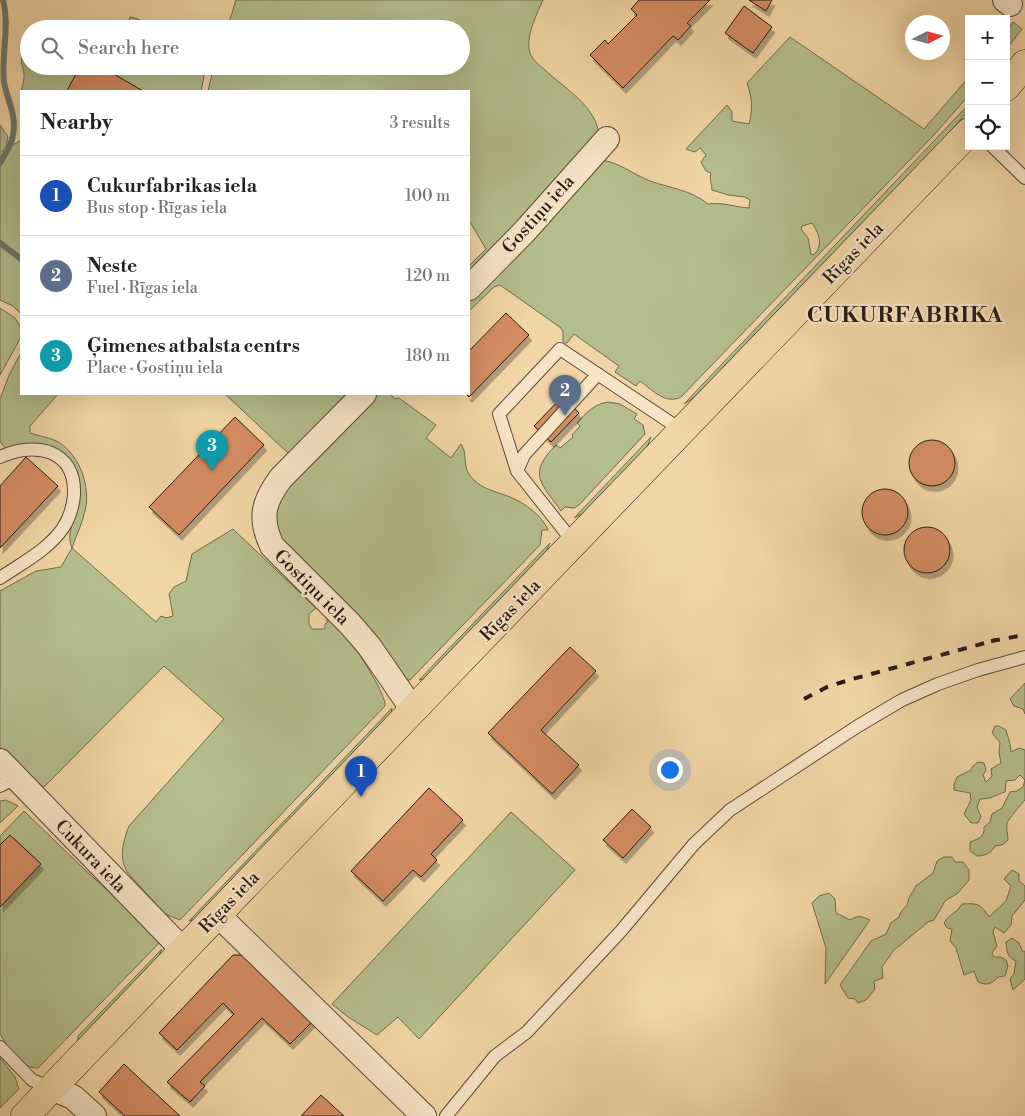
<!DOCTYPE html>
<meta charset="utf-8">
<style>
body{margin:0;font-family:"Libre Bodoni",serif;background:#f6f6f6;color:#222}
.controls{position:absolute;right:15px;top:15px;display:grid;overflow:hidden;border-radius:0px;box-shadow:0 5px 20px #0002}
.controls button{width:45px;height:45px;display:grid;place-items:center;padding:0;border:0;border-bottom:1px solid #e0e0e0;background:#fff;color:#222;font:25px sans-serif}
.compass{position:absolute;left:905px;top:15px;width:45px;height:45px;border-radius:50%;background:#fff;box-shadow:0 5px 20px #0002;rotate:84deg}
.you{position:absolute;left:669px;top:769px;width:18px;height:18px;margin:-12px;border:4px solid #fff;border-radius:50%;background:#1a73e8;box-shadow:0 0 0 8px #1a73e833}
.badge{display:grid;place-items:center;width:32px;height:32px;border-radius:50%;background:#8f2418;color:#fff;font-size:16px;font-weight:700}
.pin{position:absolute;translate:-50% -41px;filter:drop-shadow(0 1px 2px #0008)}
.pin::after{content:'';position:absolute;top:26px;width:18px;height:15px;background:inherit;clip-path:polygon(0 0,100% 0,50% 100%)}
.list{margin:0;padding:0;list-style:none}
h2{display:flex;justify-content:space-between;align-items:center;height:65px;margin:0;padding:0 20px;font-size:21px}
h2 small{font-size:16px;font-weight:400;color:#767676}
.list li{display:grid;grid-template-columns:32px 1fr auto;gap:15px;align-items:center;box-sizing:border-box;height:80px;padding:0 20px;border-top:1px solid #e0e0e0}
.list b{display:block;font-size:19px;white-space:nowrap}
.list p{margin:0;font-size:16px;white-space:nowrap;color:#767676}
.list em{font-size:16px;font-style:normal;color:#767676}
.icon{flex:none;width:28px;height:28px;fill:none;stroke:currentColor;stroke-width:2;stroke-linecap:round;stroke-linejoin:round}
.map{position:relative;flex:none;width:1025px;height:1116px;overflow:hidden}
.search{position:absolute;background:#fff;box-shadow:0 5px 20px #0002;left:20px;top:20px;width:450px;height:55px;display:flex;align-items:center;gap:12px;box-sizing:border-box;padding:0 18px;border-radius:28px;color:#767676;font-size:19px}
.panel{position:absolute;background:#fff;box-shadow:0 5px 20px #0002;left:20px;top:90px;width:450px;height:305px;border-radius:0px}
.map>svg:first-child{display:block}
.green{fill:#b4be8b;stroke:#6e6c4f;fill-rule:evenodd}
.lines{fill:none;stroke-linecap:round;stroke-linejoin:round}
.stream{stroke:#6f7872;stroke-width:6}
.building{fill:#d58c64;stroke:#271a13;filter:url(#shadow)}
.lane-casing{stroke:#5a4938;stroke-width:14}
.street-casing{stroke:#5a4938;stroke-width:26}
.highway-casing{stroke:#271a13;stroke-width:29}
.lane{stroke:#f7e4c5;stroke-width:12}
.street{stroke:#f7e4c5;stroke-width:24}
.highway{stroke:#f2d5a6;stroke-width:28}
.rail{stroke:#271a13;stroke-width:4;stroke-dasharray:9 9;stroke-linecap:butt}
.labels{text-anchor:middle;stroke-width:4.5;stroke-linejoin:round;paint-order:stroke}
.street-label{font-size:18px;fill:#271a13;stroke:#f7e4c5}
.district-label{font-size:22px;font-weight:bold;letter-spacing:1px;fill:#271a13;stroke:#f7e4c5}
</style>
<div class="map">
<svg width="1025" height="1116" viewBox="0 0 1025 1116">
<defs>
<filter id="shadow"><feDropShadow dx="3" dy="5.5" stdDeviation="0" flood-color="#0004"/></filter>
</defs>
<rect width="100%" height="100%" fill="#f2d5a6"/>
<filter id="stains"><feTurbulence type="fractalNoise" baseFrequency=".004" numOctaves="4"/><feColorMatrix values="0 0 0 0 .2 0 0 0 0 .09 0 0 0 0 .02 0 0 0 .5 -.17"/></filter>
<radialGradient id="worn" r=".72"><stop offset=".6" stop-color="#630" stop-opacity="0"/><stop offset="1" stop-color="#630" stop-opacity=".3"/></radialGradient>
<path class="green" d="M236 0H543C537 14 527 32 529 49 530 58 538 64 545 70 565 89 598 107 599 137L469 279V266L486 249 469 220V91H208L214 66H461V29H227Z
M130 17 138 19 158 29H102L105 21 113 24 128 23Z
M1013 22 1022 29 1006 50V33Z
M790 37 924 129 969 77V95L934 135 681 397C666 405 652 390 640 381L636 386 615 372 619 366 574 334 567 343H565L563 341V332L561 328 500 285 494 287 469 311V294L599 160C618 161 632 174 650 181 670 188 691 190 708 204 724 202 734 207 749 208L750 200 745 197 728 195 712 190C712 184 709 179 711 173L706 171 701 162 706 155 700 148 695 152 686 149 727 105 732 112V121L749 124C753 109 752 97 747 83ZM812 223C819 233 824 247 813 255L811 254 808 238 801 229 802 226Z
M29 47V66H206L201 91H21V99C20 91 23 86 24 78 25 64 15 63 29 47Z
M969 104V110L948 134 696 396 684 404Z
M0 125 8 137 6 146 2 152 21 140V314L13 306 0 300Z
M0 308 15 318 20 326 21 337 0 375Z
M21 353V394H58L30 426V433C39 436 52 438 60 443 80 456 91 488 85 511 82 524 76 536 72 548L156 622 161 616 166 618 173 616 169 594 174 587 186 581 192 554 233 529 316 608 309 614V624L312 629H325V624L327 623V619C335 627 345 635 352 644 360 654 387 697 385 706L180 920 165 914 128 873C118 858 123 842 129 826L224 719 164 666 45 786 38 788 0 751V591L36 571 61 567 72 548C63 527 85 504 79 482 77 473 70 465 66 457L6 449 0 442V399L10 373Z
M225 394H346L290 455Z
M368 394H390L395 399 399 398 436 425 426 438 451 458 461 444C469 456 460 467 474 480 484 490 498 492 510 497 523 502 543 516 548 530H542L540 545 410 680H405L281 542 276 523V514L277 507 285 485Z
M608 402 620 404 637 414 634 419 643 425 645 434 579 505 574 508 565 507 561 511C541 483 527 474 556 445L560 448 573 437 572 435 580 426 577 423C586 413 594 404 608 402Z
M651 437 647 447 584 513 574 518Z
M550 543 544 556 424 679 419 680Z
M1025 683V714L1023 709 1014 706 1010 699Z
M392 708 391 714 195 919 189 921Z
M995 726H999L1006 730C1008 738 1011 744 1011 752L1019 748 1025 750V800C1023 802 1007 821 1007 823 1006 828 1008 835 1008 840L1002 845 995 846C992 853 984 856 977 856L970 851V842C978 839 985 837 984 827L990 822 992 814 1002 808 1010 792 1017 791 1023 787 1025 780 1020 775 1015 780 1006 781 1005 792C995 795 992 799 980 799L977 807 981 817 978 823H971L964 814 971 800 970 793 954 790V784L957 777 971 770 973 766 978 762 984 763 986 770 983 775 986 782 992 776 991 769 1001 763 999 752 1000 742 992 733Z
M6 800 18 806 0 823V801Z
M24 811 84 869 149 928 161 941 38 1068C21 1069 8 1047 0 1034V907L41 864 10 835 0 845V836Z
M511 812 575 870 419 1039 398 1017 377 1035 348 1017 332 1004Z
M944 857H952L955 862H963L969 870V880L958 893 945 901 934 920 928 922 893 951 882 967 883 978 874 981 875 989 866 1000 858 1003 855 999 848 998 840 985 871 941 886 934 891 923 899 917 901 912 907 905 909 898 916 886 933 873 937 861Z
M1012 870 1019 874V881L1025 886V900L1012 916 1011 925 1004 933 995 927 993 932 997 946 992 953 994 957H1000L1006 960 1008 966 1005 976 998 977C992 984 987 986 978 982L974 971 964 975 956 948 950 941 952 929 947 928 944 923C949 914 957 913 962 904 978 903 981 904 989 917L1006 901 1011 886 1004 879Z
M829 893 835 899 836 913 850 920C858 915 862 916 870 920L825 984 826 948 812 903 819 896Z
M1012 938 1019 943 1023 952 1025 951V979L1013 990 1010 979 1014 974 1016 961C1007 957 1007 952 1006 942Z
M162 949 158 958 78 1042V1036Z
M0 1058 15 1077 19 1089 0 1108Z"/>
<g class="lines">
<path class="stream" d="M0 163C5 154 12 145 13 135 17 115 7 100 4 82 1 54 10 27 3 0
M0 243 21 259"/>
</g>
<path class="building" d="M639 0H710L687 23 691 26 678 40 673 36 623 88 590 55 605 40 608 44 637 15 631 9Z
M749 0H772L766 11Z
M744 6 772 27 753 53 725 33Z
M80 66H100L143 91H67Z
M506 313 529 335 469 397 466 394H469V351Z
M563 396 579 413 551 442 534 426Z
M235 417 264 445 179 535 149 507Z
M909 463a23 23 0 1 1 46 0a23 23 0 1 1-46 0Z
M26 457 58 486 0 548V486Z
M862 512a23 23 0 1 1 46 0a23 23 0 1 1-46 0Z
M904 550a23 23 0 1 1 46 0a23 23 0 1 1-46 0Z
M570 647 596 671 541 730 579 765 552 794 488 733Z
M429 788 463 820 431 854 437 860 421 877 413 870 383 901 351 871Z
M632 809 651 827 623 858 603 840Z
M10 835 41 864 0 907V845Z
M233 955H243L312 1022 290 1044 262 1018 200 1082 205 1086 190 1102 167 1082 234 1014 223 1003 177 1050 159 1033Z
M124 1064 180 1116H125L99 1092Z
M321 1095 344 1116H301Z"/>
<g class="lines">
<g class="lane-casing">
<path id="lane" d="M992 146 1025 178
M0 457C35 441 76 449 74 495 73 506 69 519 63 528 48 550 22 563 0 578
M517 471 524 455 598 374
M574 543 517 471 499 414 560 349 683 431
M0 786 16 778
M0 1047 32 1080 51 1088
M446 1116 495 1056 527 1032 621 931 694 844 730 810 858 726 902 700 938 684 978 670 1025 657"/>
</g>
<g class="street-casing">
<path id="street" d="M1005 0 1010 4
M469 288 525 231 607 139
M364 394 281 478C263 502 259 518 272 546L350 624 369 646 413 710
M0 761 183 950
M217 914 424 1116
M51 1088 73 1097 94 1116"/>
</g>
<g class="highway-casing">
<path id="highway" d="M1006 87 1025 64
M25 1116 413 710 969 132"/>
</g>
<use href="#lane" class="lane"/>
<use href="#street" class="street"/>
<use href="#highway" class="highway"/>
<path class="rail" d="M991 641 1025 635
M804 699 827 687 849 680 996 640"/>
</g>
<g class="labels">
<g class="street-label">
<text transform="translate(538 214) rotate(-48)" y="6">Gostiņu iela</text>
<text transform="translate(853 253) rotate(-46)" y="6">Rīgas iela</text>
<text transform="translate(312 587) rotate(45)" y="6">Gostiņu iela</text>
<text transform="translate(510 610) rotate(-46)" y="6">Rīgas iela</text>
<text transform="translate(91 856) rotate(46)" y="6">Cukura iela</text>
<text transform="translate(229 902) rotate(-46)" y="6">Rīgas iela</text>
</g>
<g class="district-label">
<text x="905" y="322">CUKURFABRIKA</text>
</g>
</g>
<rect width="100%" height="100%" filter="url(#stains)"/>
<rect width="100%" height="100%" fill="url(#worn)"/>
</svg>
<div class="controls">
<button>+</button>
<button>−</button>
<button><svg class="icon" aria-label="locate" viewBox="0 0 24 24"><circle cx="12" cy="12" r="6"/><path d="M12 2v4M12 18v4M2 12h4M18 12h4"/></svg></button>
</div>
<svg class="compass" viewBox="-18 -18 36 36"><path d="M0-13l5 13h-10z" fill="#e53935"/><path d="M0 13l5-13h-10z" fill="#767676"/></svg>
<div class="you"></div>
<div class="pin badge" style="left:361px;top:797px;background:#1a4fb4">1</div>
<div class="pin badge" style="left:565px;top:416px;background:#5c6f8a">2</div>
<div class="pin badge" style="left:212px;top:471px;background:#0f9aa8">3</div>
<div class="search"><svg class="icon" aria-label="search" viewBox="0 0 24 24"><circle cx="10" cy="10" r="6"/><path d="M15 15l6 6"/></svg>Search here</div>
<section class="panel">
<h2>Nearby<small>3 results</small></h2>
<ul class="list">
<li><span class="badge" style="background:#1a4fb4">1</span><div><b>Cukurfabrikas iela</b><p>Bus stop · Rīgas iela</p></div><em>100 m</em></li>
<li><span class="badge" style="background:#5c6f8a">2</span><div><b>Neste</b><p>Fuel · Rīgas iela</p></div><em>120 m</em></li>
<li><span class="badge" style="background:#0f9aa8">3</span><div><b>Ģimenes atbalsta centrs</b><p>Place · Gostiņu iela</p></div><em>180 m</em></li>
</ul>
</section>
</div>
